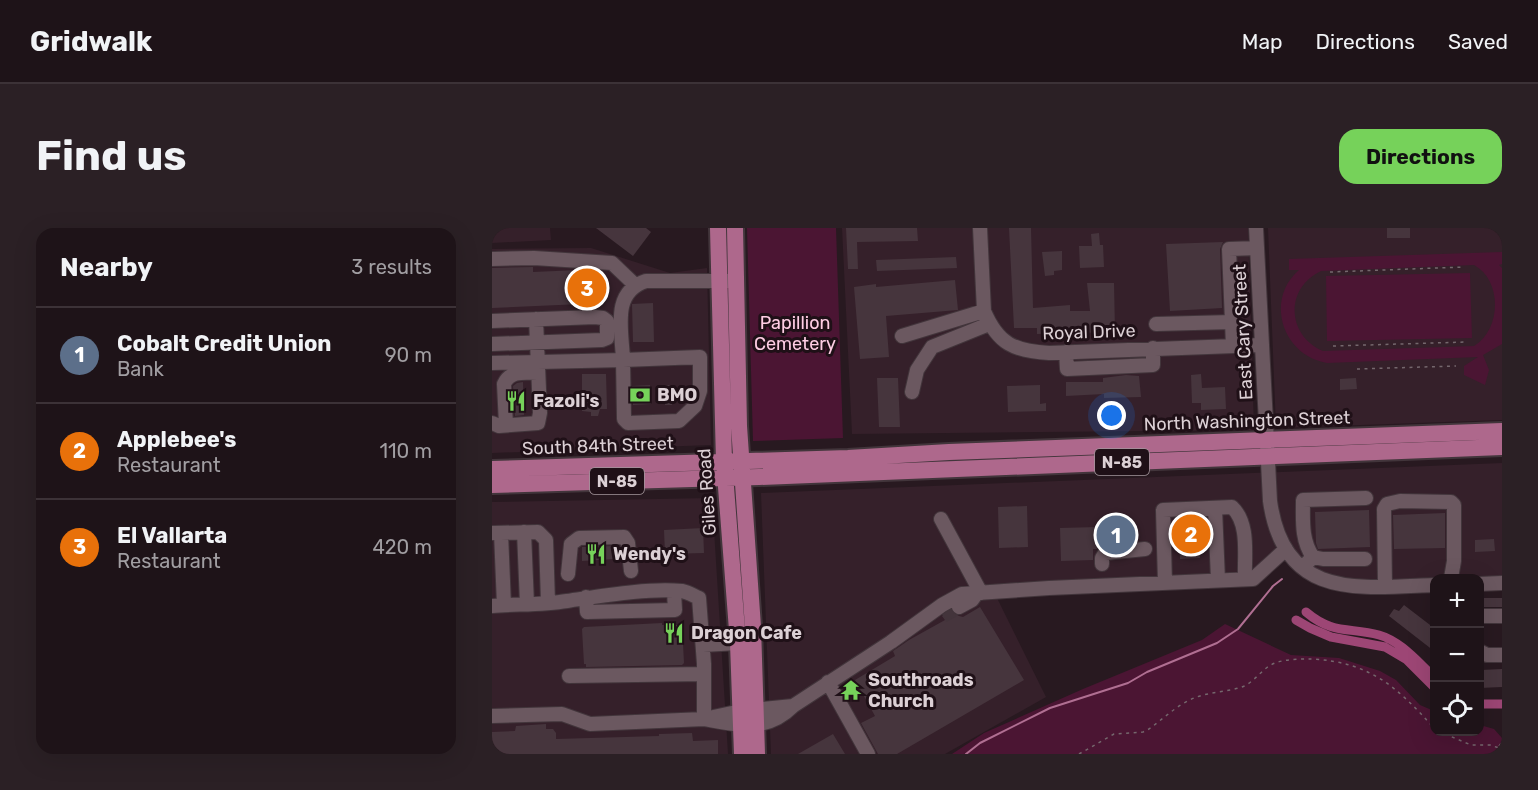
<!DOCTYPE html>
<meta charset="utf-8">
<style>
body{margin:0;font-family:Rubik,sans-serif;background:#2b2025;color:#f1f3f6}
.controls{position:absolute;right:18px;bottom:18px;display:grid;overflow:hidden;border-radius:12px;box-shadow:0 6px 24px #0002}
.controls button{width:54px;height:54px;display:grid;place-items:center;padding:0;border:0;border-bottom:2px solid #3c3237;background:#1e1318;color:#f1f3f6;font:30px sans-serif}
.you{position:absolute;left:620px;top:188px;width:21px;height:21px;margin:-15px;border:4px solid #fff;border-radius:50%;background:#1a73e8;box-shadow:0 0 0 9px #1a73e833}
.badge{display:grid;place-items:center;width:39px;height:39px;border-radius:50%;background:#76d25a;color:#fff;font-size:20px;font-weight:700}
.pin{position:absolute;translate:-50% -50%;border:3px solid #fff;box-shadow:0 2px 6px #0006}
.list{margin:0;padding:0;list-style:none}
h2{display:flex;justify-content:space-between;align-items:center;height:78px;margin:0;padding:0 24px;font-size:26px}
h2 small{font-size:20px;font-weight:400;color:#a19ea2}
.list li{display:grid;grid-template-columns:39px 1fr auto;gap:18px;align-items:center;box-sizing:border-box;height:96px;padding:0 24px;border-top:2px solid #3c3237}
.list b{display:block;font-size:22px;white-space:nowrap}
.list p{margin:0;font-size:20px;white-space:nowrap;color:#a19ea2}
.list em{font-size:20px;font-style:normal;color:#a19ea2}
.icon{flex:none;width:33px;height:33px;fill:none;stroke:currentColor;stroke-width:2;stroke-linecap:round;stroke-linejoin:round}
.map{position:relative;flex:none;width:1010px;height:526px;overflow:hidden;border-radius:18px}
header{display:flex;align-items:center;gap:36px;box-sizing:border-box;height:84px;padding:0 30px;background:#1e1318;border-bottom:2px solid #3c3237}
header strong{font-size:28px}
nav{display:flex;gap:33px;margin-inline-start:auto;font-size:21px}
.intro{display:flex;align-items:center;justify-content:space-between;box-sizing:border-box;height:144px;padding:0 36px}
h1{margin:0;font-size:42px}
.button{padding:15px 27px;border-radius:18px;background:#76d25a;color:#111;font-size:21px;font-weight:700}
main{display:flex;gap:36px;padding:0 36px}
aside{flex:1;background:#1e1318;border-radius:18px;box-shadow:0 6px 24px #0002}
.map>svg:first-child{display:block}
.built{fill:#35202a}
.green{fill:#4b1533;fill-rule:evenodd}
.lines{fill:none;stroke-linecap:round;stroke-linejoin:round}
.stream{stroke:#b06f92;stroke-width:2}
.canal{stroke:#9d4675;stroke-width:9}
.building{fill:#46353d}
.minor-tunnel{stroke:#43343b;stroke-width:14;stroke-dasharray:14 7;stroke-linecap:butt}
.minor-casing{stroke:#42353b;stroke-width:16}
.major-casing{stroke:#42353b;stroke-width:20}
.path{stroke:#75676d;stroke-width:1.5;stroke-dasharray:3 4.5;stroke-linecap:butt}
.minor{stroke:#6b5860;stroke-width:14}
.major{stroke:#ae688c;stroke-width:16}
.labels{text-anchor:middle;stroke-width:6;stroke-linejoin:round;paint-order:stroke}
.shield{fill:#1f1017;stroke:#a3969c;stroke-width:1.5}
.shield-label{font-size:16px;font-weight:bold;fill:#dcd0d5}
.park-label{font-size:18px;fill:#ffcde4;stroke:#1f1017}
.street-label{font-size:18px;fill:#dcd0d5;stroke:#1f1017}
.poi-label{font-size:18px;font-weight:bold;fill:#dcd0d5;stroke:#1f1017;text-anchor:start}
</style>
<header>
<strong>Gridwalk</strong>
<nav><a>Map</a><a>Directions</a><a>Saved</a></nav>
</header>
<div class="intro"><h1>Find us</h1><a class="button">Directions</a></div>
<main>
<aside>
<h2>Nearby<small>3 results</small></h2>
<ul class="list">
<li><span class="badge" style="background:#5c6f8a">1</span><div><b>Cobalt Credit Union</b><p>Bank</p></div><em>90 m</em></li>
<li><span class="badge" style="background:#e8710a">2</span><div><b>Applebee's</b><p>Restaurant</p></div><em>110 m</em></li>
<li><span class="badge" style="background:#e8710a">3</span><div><b>El Vallarta</b><p>Restaurant</p></div><em>420 m</em></li>
</ul>
</aside>
<div class="map">
<svg width="1010" height="526" viewBox="0 0 1010 526">
<rect width="100%" height="100%" fill="#281920"/>
<path class="built" d="M0 0H58L59 12 0 15Z
M350 0H756L762 202 360 206Z
M776 0H1010V192L784 200Z
M99 20 178 45 215 40 219 217 0 225V21Z
M1010 235V349L865 354 828 343 799 320 753 358 505 370 554 469 453 526H279L269 265Z
M220 270 236 526H0V274Z"/>
<path class="green" d="M255 0H344L351 210 261 213Z
M1010 24V36L1007 37 1010 40V116L991 127 997 142 993 157 972 147V138L986 129 835 135C791 128 772 72 807 42H797V31ZM982 37C1010 52 1010 101 982 118L831 123C794 107 793 60 829 43Z
M978 45 980 110 835 113 834 48Z
M733 396 799 427 847 430 888 443 904 452 928 477 942 483V503H987L988 497 1002 501 1010 510V526H460L492 505 591 461 710 412Z"/>
<g class="lines">
<path class="stream" d="M474 526 488 515 558 480 636 455 655 444 725 415 746 401 781 358 790 351"/>
<path class="canal" d="M814 384C841 407 858 399 887 407 908 413 924 432 939 446
M804 392 818 400 839 409 893 419 915 432 942 459
M987 476H1010"/>
</g>
<path class="building" d="M104 0H154L159 4 141 28Z
M354 0H425L426 13 365 14 366 41H356Z
M517 0H539L541 80 578 77V83H598L595 55H622L623 104 545 106V100H522Z
M895 0H918V10H895Z
M607 5 608 17H611L612 39 588 40 587 18H600L599 6Z
M731 14 728 21 730 80 678 83 674 16Z
M570 23V42L562 43V47L553 48 550 24Z
M464 29 465 40 385 43 384 32Z
M41 39V44L86 42 111 43 112 75 0 80V40Z
M463 52 466 82 394 88 397 129 368 131 362 59 384 56V59Z
M161 75 162 114H141L140 76Z
M90 146H114L115 181H108L106 188H99V184L90 183Z
M709 146 710 160 733 159 734 181 709 182V175H700L699 147Z
M634 147 647 148 649 169 612 170V166L574 168V154H611V150Z
M385 150H406L408 199H387Z
M864 150 865 161 848 162V151Z
M31 154 32 187 23 188 21 158 25 155Z
M158 157 159 176 141 177 140 158Z
M173 157H179L180 177H173Z
M548 157V176L554 175V183L516 184 515 158Z
M535 278 536 319 507 320 506 279Z
M877 282 878 319 826 321 824 315 823 284Z
M953 285V320L902 321 901 287Z
M706 295V298H710L711 313H707L708 330 688 331 686 296Z
M644 298V313L609 317 605 321H601V332L569 333 568 300Z
M211 300 212 325 173 326 172 302Z
M1002 311 1003 323 983 324V312Z
M122 318 123 331 90 333V319Z
M987 370H1010V379H987Z
M912 377 942 400V423L897 388 902 381 907 383Z
M488 379 532 452 405 526H386L369 495 383 488 363 452 403 428 401 423 417 412 453 392 450 388 455 385 459 382 463 387 471 389Z
M170 395V397H190L192 435 190 437 94 439V436H92L90 401 92 399Z
M1010 441V459L987 460 989 442Z
M54 496V501H61L64 505V511L167 508V506L200 505 201 513 226 512V526H0V504L23 503 24 498Z
M341 506 353 526H306Z"/>
<g class="lines">
<path class="minor-tunnel" d="M451 388 467 379"/>
<g class="minor-casing">
<path id="minor" d="M488 0 492 83C506 116 522 123 557 125L769 117
M764 0 778 273C792 372 866 360 942 357
M0 31 42 30 120 35 142 56
M0 93 103 89 111 90 115 93V110L110 112 0 116
M664 96 740 94
M410 108 492 83
M741 118 737 21 765 20
M574 124 575 141 661 137V120
M208 129V163L203 178 187 193 136 195 132 191 131 132Z
M0 135 131 132C130 102 119 64 154 53H238
M420 164 425 142 440 119 497 96
M0 195 7 198 46 195 48 185 44 91
M14 197 12 156C18 142 33 145 45 145
M723 280 726 352
M449 291 489 365
M32 304 35 376
M0 305 46 304 54 312 56 374
M9 305 12 377
M821 329C809 312 811 292 811 272L874 270
M815 335 821 329 831 331H873
M610 336V330L613 325 653 321
M76 346 79 316 87 310 132 309 136 315 139 343
M673 355 671 282 740 279C758 296 752 328 753 351
M987 356 1010 355
M893 359 892 281 895 276 908 273 959 274 962 277V333L959 350
M94 369 95 384 183 382 182 364
M0 378C25 376 50 377 75 373 110 368 154 360 190 363 196 364 202 368 207 370L212 436V491
M467 379 480 372 485 365
M987 388H1010
M211 417 246 415
M987 423 995 427H1010
M77 448 212 446
M336 454 376 526
M0 488 70 486 98 496 212 491 249 483 301 478
M212 491C246 497 274 505 301 478L399 414 450 377 470 366 557 360 761 351 794 321"/>
</g>
<g class="major-casing">
<path id="major" d="M226 0 232 233 246 415 250 526
M243 0 247 198 261 399 265 526
M0 241 356 230 457 224 1010 203
M0 257 267 249 1010 219"/>
</g>
<path class="path" d="M838 44 972 39
M841 118 975 114
M865 141 964 138
M946 503 979 517H998L1010 521
M1007 518 1010 514
M587 526 622 506 651 504 657 501C671 491 685 477 702 470 717 464 735 464 750 459 763 454 770 440 783 435 794 431 808 431 820 431 878 434 905 459 942 500"/>
<use href="#minor" class="minor"/>
<use href="#major" class="major"/>
</g>
<defs>
<g id="bank-bare" transform="scale(1.62)"><path d="M-6-4H6V4H-6ZM0-2.3a2.3 2.3 0 1 0 0 4.6a2.3 2.3 0 1 0 0-4.6Z" fill="#76d25a" stroke="#1f1017" stroke-width="2.5" paint-order="stroke"/></g>
<g id="restaurant-bare" transform="scale(1.62)"><path d="M-5-6h1v4h1v-4h1v4h1v-4h1v5L-1.5 .5V6h-2V.5L-5-1ZM5-6V6H3V1.5H1.5Q1.5-4 5-6Z" fill="#76d25a" stroke="#1f1017" stroke-width="2.5" paint-order="stroke"/></g>
<g id="temple-bare" transform="scale(1.62)"><path d="M0-6L5-2H3V0L6.5 2.5H4V6H1.5V3h-3V6H-4V2.5H-6.5L-3 0V-2H-5Z" fill="#76d25a" stroke="#1f1017" stroke-width="2.5" paint-order="stroke"/></g>
</defs>
<g fill-rule="evenodd">
<use href="#bank-bare" x="148" y="167"/>
<use href="#restaurant-bare" x="24" y="173"/>
<use href="#restaurant-bare" x="104" y="326"/>
<use href="#restaurant-bare" x="182" y="405"/>
<use href="#temple-bare" x="359" y="462"/>
</g>
<g class="labels">
<g class="shield">
<rect x="603" y="221" width="54" height="26" rx="4.5"/>
<rect x="98" y="240" width="54" height="26" rx="4.5"/>
</g>
<g class="shield-label">
<text x="630" y="240">N-85</text>
<text x="125" y="259">N-85</text>
</g>
<g class="park-label">
<text x="303" y="101">Papillion<tspan x="303" dy="21">Cemetery</tspan></text>
</g>
<g class="street-label">
<text transform="translate(597 104) rotate(-2)" y="6">Royal Drive</text>
<text transform="translate(751 104) rotate(-93)" y="6">East Cary Street</text>
<text transform="translate(755 193) rotate(-2)" y="6">North Washington Street</text>
<text transform="translate(106 218) rotate(-2)" y="6">South 84th Street</text>
<text transform="translate(215 264) rotate(-94)" y="6">Giles Road</text>
</g>
<g class="poi-label">
<text x="165" y="173">BMO</text>
<text x="41" y="179">Fazoli's</text>
<text x="121" y="332">Wendy's</text>
<text x="199" y="411">Dragon Cafe</text>
<text x="376" y="458">Southroads<tspan x="376" dy="21">Church</tspan></text>
</g>
</g>
</svg>
<div class="controls">
<button>+</button>
<button>−</button>
<button><svg class="icon" aria-label="locate" viewBox="0 0 24 24"><circle cx="12" cy="12" r="6"/><path d="M12 2v4M12 18v4M2 12h4M18 12h4"/></svg></button>
</div>
<div class="you"></div>
<div class="pin badge" style="left:624px;top:307px;background:#5c6f8a">1</div>
<div class="pin badge" style="left:699px;top:306px;background:#e8710a">2</div>
<div class="pin badge" style="left:95px;top:60px;background:#e8710a">3</div>
</div>
</main>
